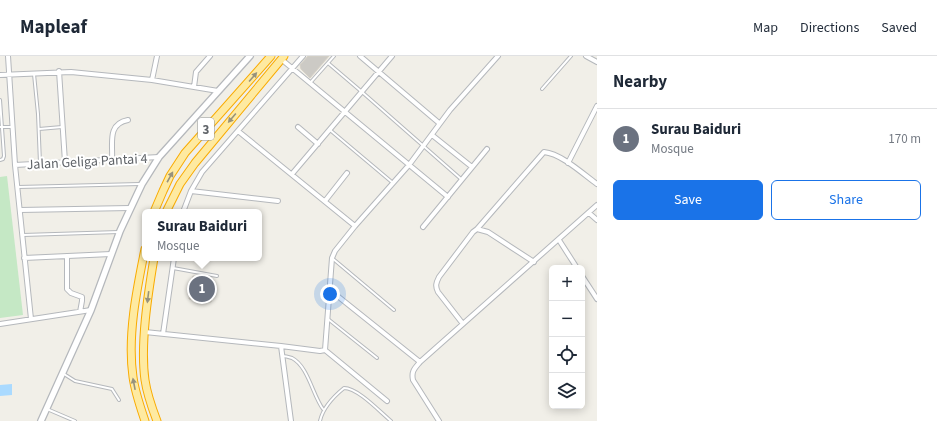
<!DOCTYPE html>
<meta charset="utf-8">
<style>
body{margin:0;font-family:"Source Sans 3",sans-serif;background:#f6f6f7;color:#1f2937}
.controls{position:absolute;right:12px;bottom:12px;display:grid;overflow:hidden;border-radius:6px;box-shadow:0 2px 10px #0003}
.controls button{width:36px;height:36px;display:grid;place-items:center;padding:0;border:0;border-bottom:1px solid #e0e1e3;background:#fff;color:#1f2937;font:20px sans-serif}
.you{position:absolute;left:330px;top:238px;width:14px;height:14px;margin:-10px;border:3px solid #fff;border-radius:50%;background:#1a73e8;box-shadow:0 0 0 6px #1a73e833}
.badge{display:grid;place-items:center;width:26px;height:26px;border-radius:50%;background:#1a73e8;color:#fff;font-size:13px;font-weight:700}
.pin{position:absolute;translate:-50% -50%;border:2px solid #fff;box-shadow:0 1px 4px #0006}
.popup{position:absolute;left:142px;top:153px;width:120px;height:52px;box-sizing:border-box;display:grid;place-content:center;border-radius:6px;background:#fff;filter:drop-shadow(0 1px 3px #0005);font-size:13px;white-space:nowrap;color:#747a83}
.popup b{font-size:15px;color:#1f2937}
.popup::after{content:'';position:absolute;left:50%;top:100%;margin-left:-8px;border:8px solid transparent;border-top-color:#fff}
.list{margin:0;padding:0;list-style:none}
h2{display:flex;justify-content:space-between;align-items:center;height:52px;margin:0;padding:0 16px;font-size:17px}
h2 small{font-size:13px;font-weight:400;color:#747a83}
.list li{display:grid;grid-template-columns:26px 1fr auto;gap:12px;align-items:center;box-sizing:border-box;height:60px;padding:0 16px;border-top:1px solid #e0e1e3}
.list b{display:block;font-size:15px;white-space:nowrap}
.list p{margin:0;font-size:13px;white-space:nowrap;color:#747a83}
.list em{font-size:13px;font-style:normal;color:#747a83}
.actions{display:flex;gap:8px;padding:12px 16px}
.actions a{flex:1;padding:9px 0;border:1px solid #1a73e8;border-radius:6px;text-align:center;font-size:14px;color:#1a73e8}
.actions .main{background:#1a73e8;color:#fff}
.icon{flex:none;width:22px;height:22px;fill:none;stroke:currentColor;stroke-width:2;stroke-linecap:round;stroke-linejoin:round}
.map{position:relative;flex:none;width:597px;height:365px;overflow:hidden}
header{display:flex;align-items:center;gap:24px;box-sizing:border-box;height:56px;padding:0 20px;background:#fff;border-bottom:1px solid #e0e1e3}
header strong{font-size:19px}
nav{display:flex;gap:22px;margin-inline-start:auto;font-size:14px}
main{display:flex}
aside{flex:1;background:#fff}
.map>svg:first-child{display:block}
.green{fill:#c5e8c5}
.water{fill:#aadaff}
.building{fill:#cccac5;stroke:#d6d1c6}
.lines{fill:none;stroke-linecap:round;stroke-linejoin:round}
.service-casing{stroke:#b5b8bc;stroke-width:4}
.minor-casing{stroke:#b5b8bc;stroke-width:6}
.tertiary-casing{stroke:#b5b8bc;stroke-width:8}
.trunk-casing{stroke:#f9ab00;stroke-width:9}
.service{stroke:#fff;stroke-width:2}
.minor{stroke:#fff;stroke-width:4}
.tertiary{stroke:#fff;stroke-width:5.5}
.trunk{stroke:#feeaa1;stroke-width:7}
.oneway{fill:#97927c}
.labels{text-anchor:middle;stroke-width:4;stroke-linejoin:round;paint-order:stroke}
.shield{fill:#fff;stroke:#8f9295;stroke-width:1}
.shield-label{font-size:13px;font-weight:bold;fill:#5f6368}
.street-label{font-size:14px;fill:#5f6368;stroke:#fff}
</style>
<header>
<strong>Mapleaf</strong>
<nav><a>Map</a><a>Directions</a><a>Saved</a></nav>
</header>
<main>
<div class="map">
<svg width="597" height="365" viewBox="0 0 597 365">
<rect width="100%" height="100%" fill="#f1efe8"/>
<path class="green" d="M7 120 23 259 0 262V121Z"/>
<path class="water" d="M12 328V339L0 340V329Z"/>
<path class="building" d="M308 0H329L310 22 301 13 300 9Z
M193 220 214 224 211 246 189 243Z"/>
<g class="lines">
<g class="service-casing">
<path id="service" d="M328 7 362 36 461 123
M34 18 38 58 40 107
M310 27 334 0
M542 33 571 0
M0 44 4 100 3 103 0 104
M0 71H12
M39 73 62 71
M330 74 393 127
M18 131 140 128
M23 179 119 176
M332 202 394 254
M173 212 217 220
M328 263 377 302
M282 300C285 300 289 301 292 302 308 310 313 340 323 353
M64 318 75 325 112 333 119 344
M47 353 75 365
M320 365C323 351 333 341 344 332 358 332 380 356 391 365"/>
</g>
<g class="minor-casing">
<path id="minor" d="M8 0 15 109 31 263
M360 0 439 67
M586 0 597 6
M281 3 448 141
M59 15 65 106
M0 19 71 16 152 24 218 35
M152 24 157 0
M194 31 196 16 210 0
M298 71 318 88
M238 75 355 170
M432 79 472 111
M112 103C113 87 107 68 128 64
M568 107 597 50
M15 109 159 101
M292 118 392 0
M191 135 278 145
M325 145 347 117
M20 154 130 152
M183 156 191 135 202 116 303 0
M589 157 597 164
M423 171 487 93
M477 173 544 96C562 98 583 118 597 128
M559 184 577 212
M67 200V233L71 237 82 241V245L80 256
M24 202 111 198
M582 220 597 243
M330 234 420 306
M0 268 91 254
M463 268 438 236C435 230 436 227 439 221L473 176 477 173 488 176 534 206
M145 276 281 290 320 295 325 294 332 202 335 195 355 170 409 109 450 54 498 0
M163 278 174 202
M281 290 291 365
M325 294 387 345
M439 365 413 324C411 315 415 312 420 306L597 149"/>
</g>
<g class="tertiary-casing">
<path id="tertiary" d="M41 365 91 254 120 175 142 128 159 101 250 0"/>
</g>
<g class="trunk-casing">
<path id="trunk" d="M154 156 163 135 170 120 185 97 271 0
M166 156 180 128 195 107 284 0
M154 202C148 238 140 288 145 324 147 338 152 352 157 365
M145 365C140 350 135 336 133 321 127 280 137 232 145 193"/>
</g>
<use href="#service" class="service"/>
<use href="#minor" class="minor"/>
<use href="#tertiary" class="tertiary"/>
<use href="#trunk" class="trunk"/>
</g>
<defs><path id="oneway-solid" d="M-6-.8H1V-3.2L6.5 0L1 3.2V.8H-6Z"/></defs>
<g class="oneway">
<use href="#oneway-solid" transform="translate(253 21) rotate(-49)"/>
<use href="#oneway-solid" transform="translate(232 62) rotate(130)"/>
<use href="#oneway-solid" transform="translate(170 121) rotate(-61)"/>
<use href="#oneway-solid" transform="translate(148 241) rotate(97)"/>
<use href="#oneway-solid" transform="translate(134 328) rotate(-101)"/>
</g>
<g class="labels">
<rect class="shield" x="198" y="62" width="16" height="22" rx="3"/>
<g class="shield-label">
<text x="206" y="78">3</text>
</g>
<g class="street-label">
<text transform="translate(87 105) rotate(-3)" y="5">Jalan Geliga Pantai 4</text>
</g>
</g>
</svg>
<div class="controls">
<button>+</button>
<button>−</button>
<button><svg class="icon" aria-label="locate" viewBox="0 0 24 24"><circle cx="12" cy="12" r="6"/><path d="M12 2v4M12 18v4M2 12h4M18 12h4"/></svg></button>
<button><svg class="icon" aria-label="layers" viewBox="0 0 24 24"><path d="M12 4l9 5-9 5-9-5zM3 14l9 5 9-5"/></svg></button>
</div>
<div class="you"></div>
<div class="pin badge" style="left:202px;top:233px;background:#6b7280">1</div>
<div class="popup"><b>Surau Baiduri</b>Mosque</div>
</div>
<aside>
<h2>Nearby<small></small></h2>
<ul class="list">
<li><span class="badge" style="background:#6b7280">1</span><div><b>Surau Baiduri</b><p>Mosque</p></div><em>170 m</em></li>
</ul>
<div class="actions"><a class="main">Save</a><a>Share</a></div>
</aside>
</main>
